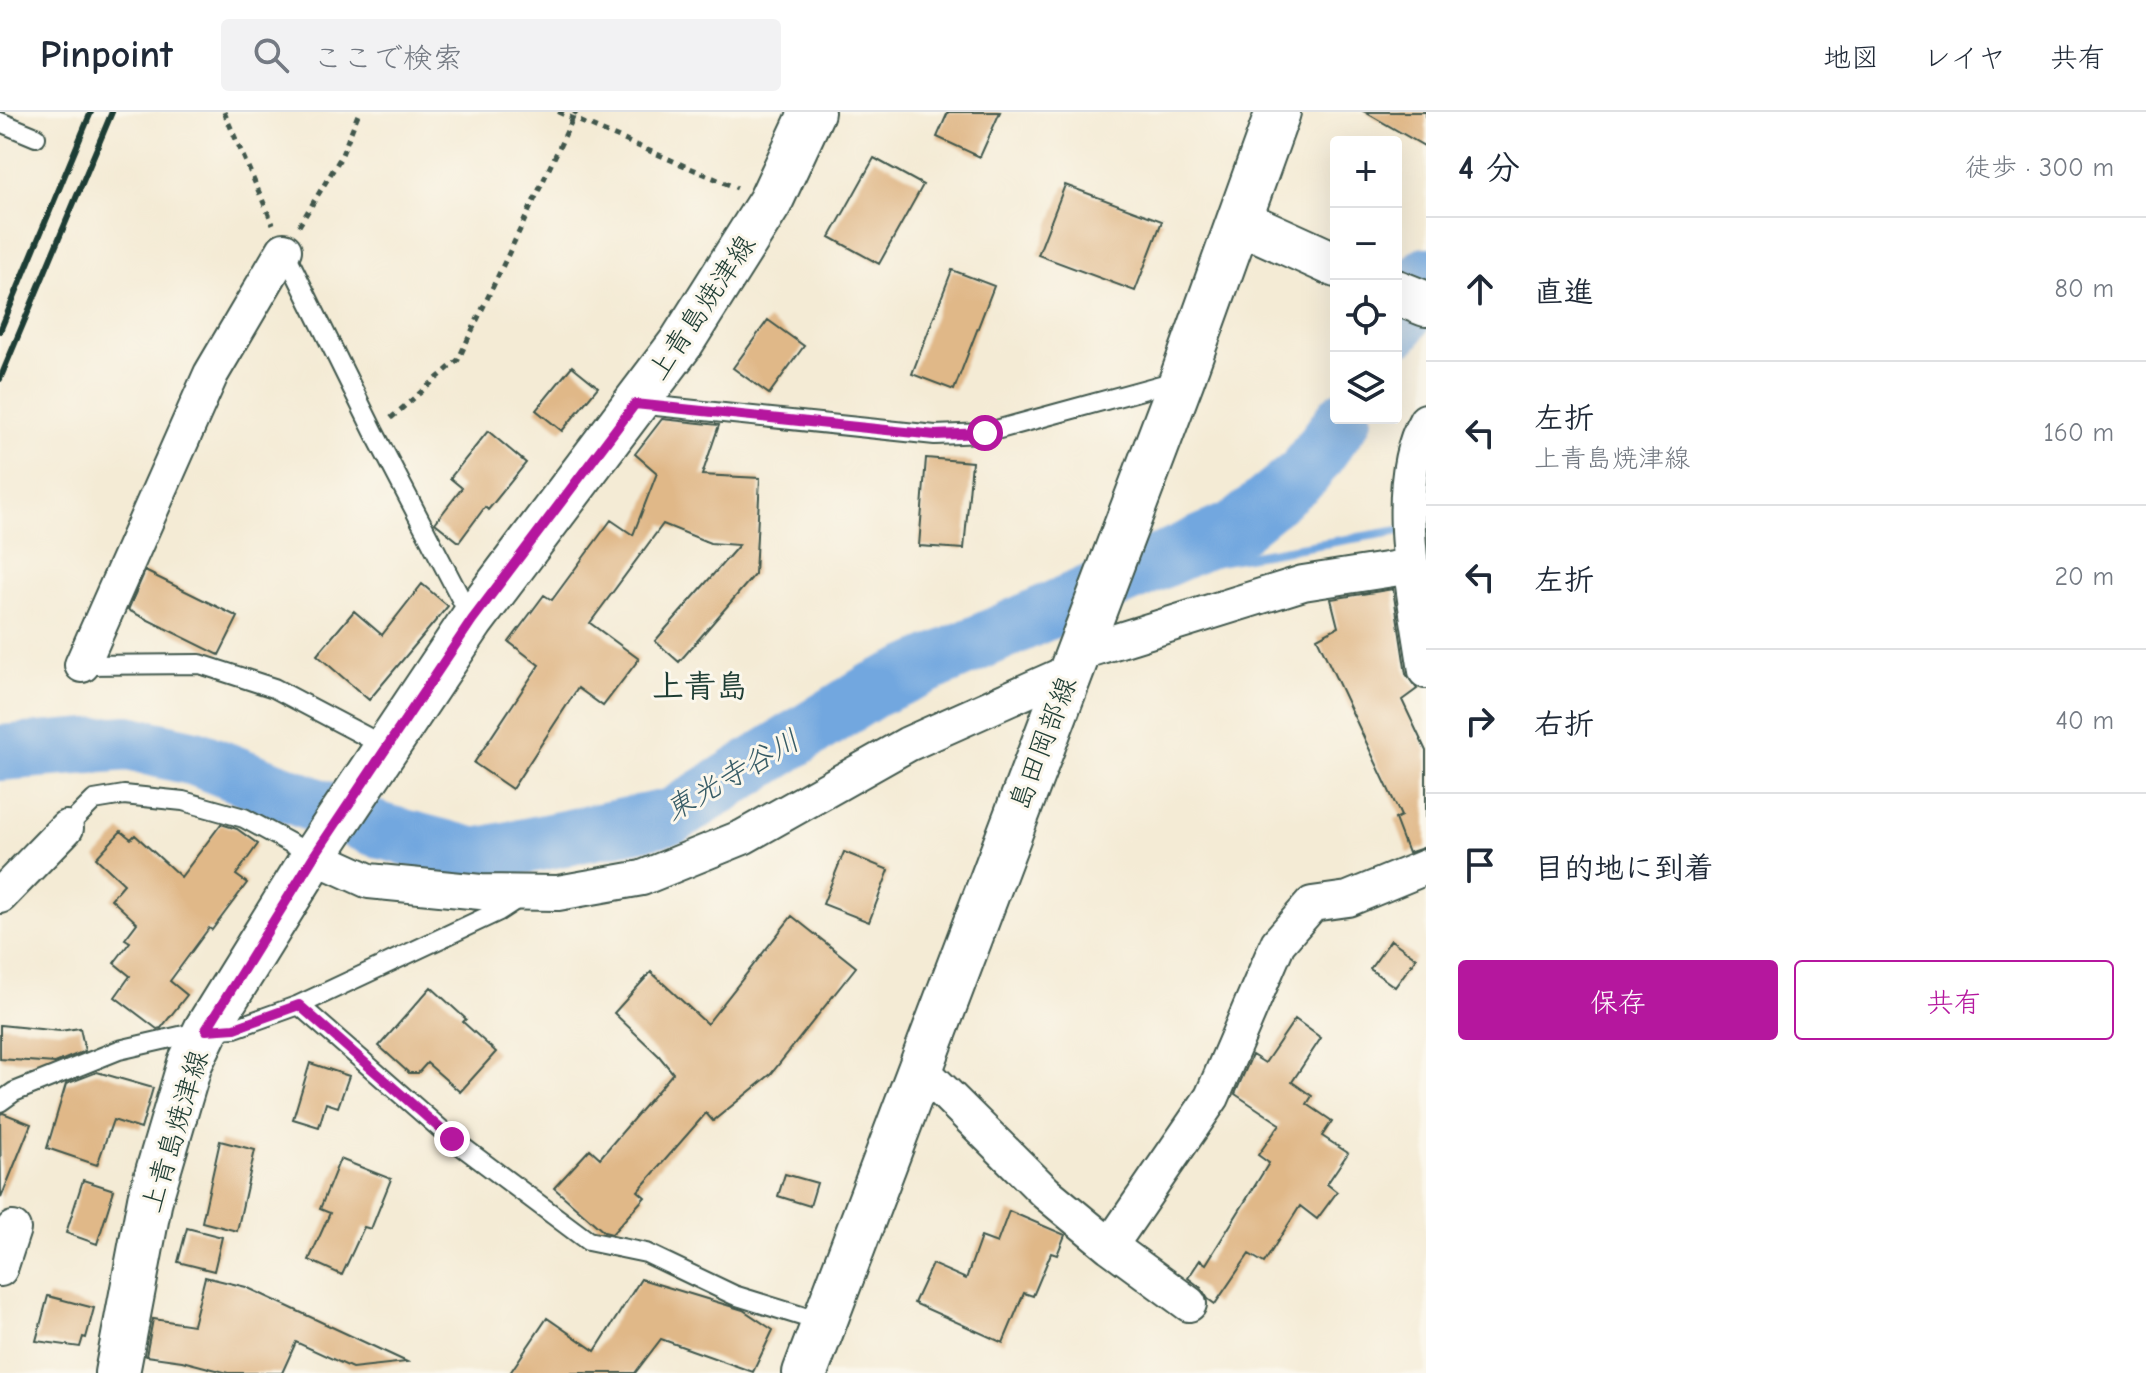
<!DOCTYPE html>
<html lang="ja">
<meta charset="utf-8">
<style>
body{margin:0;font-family:"Comic Neue","Klee One",sans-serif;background:#f2f2f3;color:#1f2937}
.controls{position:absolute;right:24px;top:24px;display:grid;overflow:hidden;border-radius:8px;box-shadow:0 8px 32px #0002}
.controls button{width:72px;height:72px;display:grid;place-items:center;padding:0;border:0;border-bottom:2px solid #e0e1e3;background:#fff;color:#1f2937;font:40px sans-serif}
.stop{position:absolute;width:24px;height:24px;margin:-18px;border:6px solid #b5179e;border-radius:50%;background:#fff}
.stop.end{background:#b5179e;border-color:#fff;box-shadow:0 2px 8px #0008}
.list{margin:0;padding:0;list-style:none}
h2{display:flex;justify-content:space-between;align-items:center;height:104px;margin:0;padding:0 32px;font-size:34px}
h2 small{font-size:26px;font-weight:400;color:#747a83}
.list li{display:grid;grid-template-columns:52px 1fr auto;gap:24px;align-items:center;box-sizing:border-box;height:144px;padding:0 32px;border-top:2px solid #e0e1e3}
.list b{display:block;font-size:30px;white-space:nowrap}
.list p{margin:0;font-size:26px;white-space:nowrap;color:#747a83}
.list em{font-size:26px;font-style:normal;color:#747a83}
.actions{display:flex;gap:16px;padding:24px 32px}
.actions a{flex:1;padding:18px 0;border:2px solid #b5179e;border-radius:8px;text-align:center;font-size:28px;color:#b5179e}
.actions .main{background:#b5179e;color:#fff}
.icon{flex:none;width:44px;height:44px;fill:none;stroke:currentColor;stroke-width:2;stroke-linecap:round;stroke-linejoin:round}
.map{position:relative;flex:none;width:1426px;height:1261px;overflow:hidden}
header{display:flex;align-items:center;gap:48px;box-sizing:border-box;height:112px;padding:0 40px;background:#fff;border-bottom:2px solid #e0e1e3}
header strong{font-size:38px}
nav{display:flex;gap:44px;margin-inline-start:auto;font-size:28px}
.search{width:560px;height:72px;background:#f2f2f3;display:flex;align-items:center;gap:20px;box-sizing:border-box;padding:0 28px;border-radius:8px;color:#747a83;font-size:30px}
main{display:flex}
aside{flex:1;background:#fff}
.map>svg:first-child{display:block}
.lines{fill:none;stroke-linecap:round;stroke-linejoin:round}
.stream{stroke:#72a7df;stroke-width:9}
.river{stroke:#72a7df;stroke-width:56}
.building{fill:#e0b888}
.lane-casing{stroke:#3f574c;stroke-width:22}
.street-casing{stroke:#3f574c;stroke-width:38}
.secondary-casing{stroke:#3f574c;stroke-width:48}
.path{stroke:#3f574c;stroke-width:5;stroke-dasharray:6 6;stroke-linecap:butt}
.lane{stroke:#fff;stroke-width:18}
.street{stroke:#fff;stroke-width:34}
.secondary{stroke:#fff;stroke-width:44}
.rail{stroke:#1f3d34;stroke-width:6}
.route{stroke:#b5179e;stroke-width:10}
.labels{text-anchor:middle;stroke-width:6;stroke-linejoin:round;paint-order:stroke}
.street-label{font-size:28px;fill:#1f3d34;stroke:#fbf7ec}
.water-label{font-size:30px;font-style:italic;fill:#385d67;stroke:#fbf7ec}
.quarter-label{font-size:32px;font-weight:bold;fill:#1f3d34;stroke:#fbf7ec}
</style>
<header>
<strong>Pinpoint</strong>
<div class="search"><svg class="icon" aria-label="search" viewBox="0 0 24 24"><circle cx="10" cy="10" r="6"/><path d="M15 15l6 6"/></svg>ここで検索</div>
<nav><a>地図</a><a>レイヤ</a><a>共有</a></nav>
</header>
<main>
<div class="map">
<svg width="1426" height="1261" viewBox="0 0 1426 1261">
<rect width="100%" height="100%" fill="#fbf7ec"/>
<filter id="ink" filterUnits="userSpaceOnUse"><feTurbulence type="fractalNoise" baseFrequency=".0125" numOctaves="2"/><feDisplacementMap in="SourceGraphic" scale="16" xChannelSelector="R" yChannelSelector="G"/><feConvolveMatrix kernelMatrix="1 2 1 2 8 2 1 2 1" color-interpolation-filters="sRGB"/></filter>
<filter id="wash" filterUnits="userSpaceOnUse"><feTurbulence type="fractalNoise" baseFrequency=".006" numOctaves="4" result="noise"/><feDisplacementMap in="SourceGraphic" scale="32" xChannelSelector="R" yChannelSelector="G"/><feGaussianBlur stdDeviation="1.8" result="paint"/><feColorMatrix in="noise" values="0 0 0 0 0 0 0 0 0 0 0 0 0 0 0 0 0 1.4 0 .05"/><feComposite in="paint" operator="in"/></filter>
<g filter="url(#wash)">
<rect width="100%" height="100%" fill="#f4ebd5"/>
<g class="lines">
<path class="stream" d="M1112 490 1215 450 1426 414
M1064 492 1080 500"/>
<path class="river" d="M1396 217 1426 163
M0 641 128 631 195 646 381 719 476 744 673 704 873 578 1239 414 1304 361 1344 306"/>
</g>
<g id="blocks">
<path class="building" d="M948 0H1000L980 45 937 25Z
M1365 0H1426V35Z
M874 46 923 73 879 152 830 125Z
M1065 73 1162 109 1135 179 1038 143Z
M952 158 994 174 954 278 912 262Z
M768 208 804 234 769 282 733 256Z
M572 254 598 275 562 319 536 298Z
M662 307 719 313 702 363 760 366 755 462 679 550 655 529 739 433 710 431 663 412 590 511 639 547 603 594 578 576 512 677 474 651 539 553 509 530 544 483 552 488 611 408 633 423 657 361 635 342Z
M488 319 526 351 488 398 485 395 459 430 435 411 462 376 450 366Z
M926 346 972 350 964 437 919 434Z
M145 459 238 505 219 543 128 498Z
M422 472 448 494 369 588 317 543 354 499 382 523Z
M1393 477 1406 562 1417 577 1402 588 1426 639V735L1408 741 1395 707 1401 704 1317 526 1338 515 1331 487Z
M221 712 237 717 258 732 236 763 247 771 212 818 209 816 170 869 187 883 161 916 157 917 115 885 130 864 114 851 130 830 125 827 137 811 111 787 124 772 96 746 121 719 131 727 135 723 181 765Z
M844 740 889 758 869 810 823 792Z
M792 804 856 855 771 962 713 1009 706 1001 638 1079 645 1085 612 1122 604 1120 554 1076 590 1037 600 1046 673 961 659 944 614 901 651 860 707 912Z
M1391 828 1416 846 1395 875 1370 857Z
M431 875 466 907 463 910 496 940 460 980 427 951 418 961H409L379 934Z
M1295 907 1321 926 1292 970 1312 984 1307 992 1332 1009 1322 1024 1348 1041 1327 1072 1337 1080 1317 1107 1300 1094 1264 1151 1249 1142 1215 1192 1208 1187 1201 1176 1188 1166 1200 1148 1206 1152 1269 1051 1258 1043 1280 1012 1235 982 1252 943 1265 951Z
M0 913 60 919 80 916 85 939 55 951 0 947Z
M310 951 349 964 338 995 326 991 319 1015 293 1007Z
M97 960 153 976 141 1017 113 1008 97 1053 47 1036 66 972Z
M3 1001 31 1012 1 1086 0 1002Z
M220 1029 255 1038 237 1119 202 1110Z
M340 1047 391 1067 371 1117 364 1115 342 1163 309 1148 330 1101 320 1097Z
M785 1062 817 1071 810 1094 778 1084Z
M83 1068 114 1078 97 1132 66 1121Z
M1009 1099 1065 1123 1057 1143 1051 1141 1033 1184 1024 1181 1003 1231 914 1191 932 1152 966 1167 981 1125 997 1131Z
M187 1116 222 1125 214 1159 178 1150Z
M205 1165 246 1175 407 1250 352 1256 296 1230 282 1261H228L182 1249 146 1244 153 1207 193 1213Z
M641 1167 743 1198 773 1218 753 1260 661 1227 635 1261H510L547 1206 595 1239Z
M48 1184 94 1196 86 1226 83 1225 80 1235 36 1229Z"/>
</g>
</g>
<g filter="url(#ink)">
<use href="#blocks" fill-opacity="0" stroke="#3f574c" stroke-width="2"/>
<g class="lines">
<g class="lane-casing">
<path id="lane" d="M0 10 36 25
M284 138 374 320 471 506
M637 292 935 323 985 321 1179 268
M82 553 200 552 274 576 386 635
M66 716 94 688 124 683 183 689 244 706 314 744
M299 893 452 1027 588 1129 646 1141 734 1183 824 1211
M0 990 14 980 119 938 206 918 235 916 299 893 499 799 522 784"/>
</g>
<g class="street-casing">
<path id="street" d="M1426 309C1390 372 1416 489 1426 559
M1075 542 1303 471 1412 454
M82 553 211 262 284 138
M314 744 369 769 481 780 558 781 642 766 743 725 908 632 1069 560
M0 784 66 716
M920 956 1046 1081 1110 1134 1189 1192
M1110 1134 1212 985 1278 831 1312 792 1348 787 1426 755
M0 1157 13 1117"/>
</g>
<g class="secondary-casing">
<path id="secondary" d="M1239 109 1336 153
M1396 180 1426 192
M117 1261 150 1087 190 951 206 918 314 744 472 508 681 231 770 90 812 0
M805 1261 1182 267 1278 0"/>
</g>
<path class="path" d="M224 0 273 112
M558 0 737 76
M299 114 341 45 359 0
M391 306 458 248 576 0"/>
<use href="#lane" class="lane"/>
<use href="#street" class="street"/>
<use href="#secondary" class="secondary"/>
<path class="rail" d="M0 219 91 0
M0 267 112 0"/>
</g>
</g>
<g class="lines" filter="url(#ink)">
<path class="route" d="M452 1027 299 893 235 916 206 918 314 744 472 508 635 292 935 323 985 321"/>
</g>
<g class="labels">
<g class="street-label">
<text transform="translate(701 195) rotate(-56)" y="10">上青島焼津線</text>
<text transform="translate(1042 631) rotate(-69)" y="10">島田岡部線</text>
<text transform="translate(174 1019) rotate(-73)" y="10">上青島焼津線</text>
</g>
<g class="water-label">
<text transform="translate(732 663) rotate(-30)" y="10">東光寺谷川</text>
</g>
<g class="quarter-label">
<text x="700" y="585">上青島</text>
</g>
</g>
</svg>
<div class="controls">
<button>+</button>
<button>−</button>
<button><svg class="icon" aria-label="locate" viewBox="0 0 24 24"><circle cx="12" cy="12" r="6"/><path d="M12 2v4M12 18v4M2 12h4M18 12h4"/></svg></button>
<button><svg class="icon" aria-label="layers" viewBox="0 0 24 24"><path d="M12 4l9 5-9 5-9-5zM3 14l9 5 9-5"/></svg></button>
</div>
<div class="stop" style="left:985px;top:321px"></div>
<div class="stop end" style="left:452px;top:1027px"></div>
</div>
<aside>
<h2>4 分<small>徒歩 · 300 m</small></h2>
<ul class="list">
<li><svg class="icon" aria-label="ahead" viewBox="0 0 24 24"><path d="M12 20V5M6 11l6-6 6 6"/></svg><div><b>直進</b></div><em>80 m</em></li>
<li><svg class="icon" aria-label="left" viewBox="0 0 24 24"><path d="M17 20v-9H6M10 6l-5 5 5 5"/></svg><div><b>左折</b><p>上青島焼津線</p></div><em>160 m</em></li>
<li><svg class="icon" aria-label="left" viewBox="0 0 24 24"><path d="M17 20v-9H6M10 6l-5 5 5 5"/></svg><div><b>左折</b></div><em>20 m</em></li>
<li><svg class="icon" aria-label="right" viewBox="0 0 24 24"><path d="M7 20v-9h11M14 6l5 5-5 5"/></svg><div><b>右折</b></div><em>40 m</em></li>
<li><svg class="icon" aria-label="arrive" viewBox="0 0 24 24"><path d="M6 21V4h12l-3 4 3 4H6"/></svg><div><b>目的地に到着</b></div></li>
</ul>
<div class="actions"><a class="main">保存</a><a>共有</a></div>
</aside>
</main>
